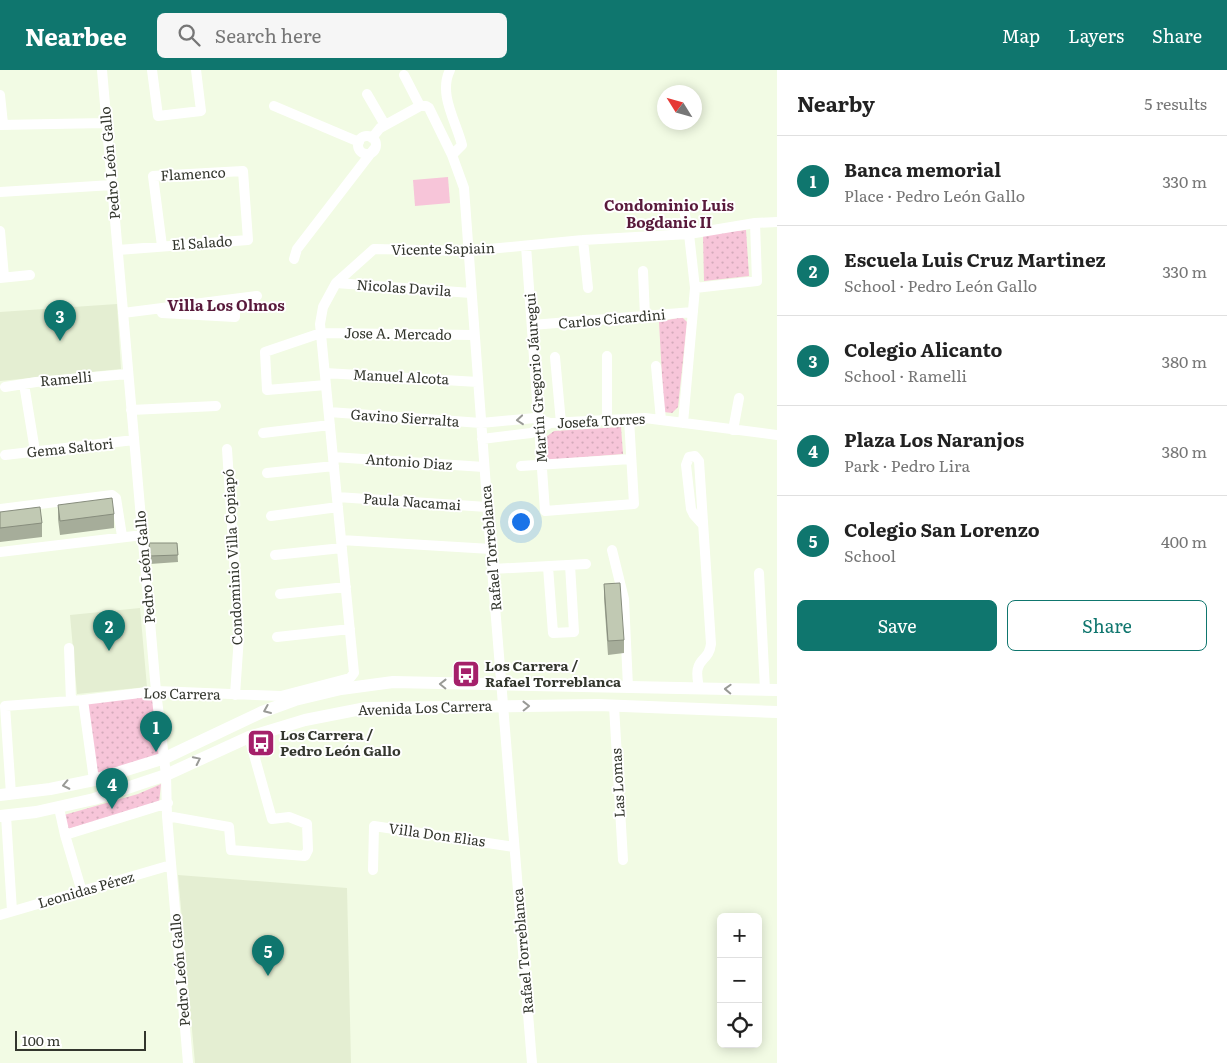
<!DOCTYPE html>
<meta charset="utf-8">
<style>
body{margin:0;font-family:Literata,serif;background:#f6f6f6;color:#222}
.controls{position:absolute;right:15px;bottom:15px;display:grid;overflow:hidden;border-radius:8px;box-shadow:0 2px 12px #0003}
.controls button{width:45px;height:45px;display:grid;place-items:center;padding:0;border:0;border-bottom:1px solid #e0e0e0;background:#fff;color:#222;font:25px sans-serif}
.compass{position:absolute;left:657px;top:15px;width:45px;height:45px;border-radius:50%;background:#fff;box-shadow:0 2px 12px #0003;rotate:307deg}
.scale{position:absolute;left:15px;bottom:12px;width:131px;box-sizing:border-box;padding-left:5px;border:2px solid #33362d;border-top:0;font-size:14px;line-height:18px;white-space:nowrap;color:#33362d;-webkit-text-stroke:4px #fff;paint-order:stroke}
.you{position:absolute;left:520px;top:451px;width:18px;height:18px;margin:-12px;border:4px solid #fff;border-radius:50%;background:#1a73e8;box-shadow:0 0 0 8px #1a73e833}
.badge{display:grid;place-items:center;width:32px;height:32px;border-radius:50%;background:#0f766e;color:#fff;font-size:16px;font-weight:700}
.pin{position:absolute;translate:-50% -41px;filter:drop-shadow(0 1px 2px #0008)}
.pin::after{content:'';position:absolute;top:26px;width:18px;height:15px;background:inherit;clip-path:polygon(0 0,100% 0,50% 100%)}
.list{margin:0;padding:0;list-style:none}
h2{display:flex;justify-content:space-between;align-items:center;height:65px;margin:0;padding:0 20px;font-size:21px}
h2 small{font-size:16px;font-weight:400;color:#767676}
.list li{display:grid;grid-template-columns:32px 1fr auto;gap:15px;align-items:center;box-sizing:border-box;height:90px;padding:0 20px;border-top:1px solid #e0e0e0}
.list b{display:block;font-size:19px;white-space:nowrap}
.list p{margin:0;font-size:16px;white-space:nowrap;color:#767676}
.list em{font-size:16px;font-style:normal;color:#767676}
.actions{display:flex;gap:10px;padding:15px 20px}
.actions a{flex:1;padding:11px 0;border:1px solid #0f766e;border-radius:8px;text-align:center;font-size:18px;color:#0f766e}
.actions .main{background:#0f766e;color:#fff}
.icon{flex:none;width:28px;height:28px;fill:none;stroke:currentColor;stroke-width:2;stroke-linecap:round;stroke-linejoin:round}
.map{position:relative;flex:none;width:777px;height:993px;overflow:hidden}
header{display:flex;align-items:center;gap:30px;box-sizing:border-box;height:70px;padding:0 25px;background:#0f766e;color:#fff}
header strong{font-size:24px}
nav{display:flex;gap:28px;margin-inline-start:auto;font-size:18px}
.search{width:350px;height:45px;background:#f6f6f6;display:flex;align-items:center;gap:12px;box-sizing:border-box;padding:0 18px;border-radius:8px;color:#767676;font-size:19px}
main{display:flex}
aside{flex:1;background:#fff}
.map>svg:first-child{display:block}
.built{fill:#e4eed2}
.park{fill:url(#park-dots)}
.pitch{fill:#f7c5d9}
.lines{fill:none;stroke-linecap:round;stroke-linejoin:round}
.minor{stroke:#fff;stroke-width:10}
.major{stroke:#fff;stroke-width:12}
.wall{fill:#a6ad9a}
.building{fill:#c1c9b3;stroke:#878d7d}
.oneway{stroke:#999a96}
.labels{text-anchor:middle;stroke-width:4;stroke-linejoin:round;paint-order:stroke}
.street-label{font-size:14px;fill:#33362d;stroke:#fff}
.poi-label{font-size:14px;font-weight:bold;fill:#33362d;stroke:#fff;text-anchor:start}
.neighbourhood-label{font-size:15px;font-weight:bold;fill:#591a3b;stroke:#fff}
</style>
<header>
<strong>Nearbee</strong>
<div class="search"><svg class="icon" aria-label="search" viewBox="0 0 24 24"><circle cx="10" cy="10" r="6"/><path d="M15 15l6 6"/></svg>Search here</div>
<nav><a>Map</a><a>Layers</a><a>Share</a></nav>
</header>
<main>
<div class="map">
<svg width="777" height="993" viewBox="0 0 777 993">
<defs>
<pattern id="park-dots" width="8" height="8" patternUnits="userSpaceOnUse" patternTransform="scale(1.25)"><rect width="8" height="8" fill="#f7c5d9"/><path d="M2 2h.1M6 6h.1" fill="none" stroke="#d4aabb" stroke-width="1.8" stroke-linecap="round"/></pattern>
</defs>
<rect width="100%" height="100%" fill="#f2fbe4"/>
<path class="built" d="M117 234 121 299 0 311V242Z
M140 538 147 617 77 624 70 545Z
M178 805 347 818 351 993H195Z"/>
<path class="park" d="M746 160 749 206 704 211 703 164Z
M682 247 687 252 678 337 672 343 664 342 659 252Z
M621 357 623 384 547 390 546 367 554 361Z
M152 624 162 687 96 707 86 632Z
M161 714 159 733 68 759 64 745 138 724Z"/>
<path class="pitch" d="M448 107 450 133 415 136 413 110Z"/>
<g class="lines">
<path class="minor" d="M102 0 156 621 166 705 167 746 188 993
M152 0 158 46 201 41 196 0
M450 0C438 24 456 51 462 75L452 85
M404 5 420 36
M367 24 385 55
M0 25 3 54
M274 36 359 72
M0 55 106 53
M358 75a9 9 0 1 1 18 0a9 9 0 1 1-18 0Z
M372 68 380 58 420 36H426L429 38 452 85 464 118 492 499 532 993
M0 122 112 115
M0 161 4 207
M583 170 588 218
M526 176 545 441 634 434 629 349
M118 180 248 170 243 101 153 106 162 176
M294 189 297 179 374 79
M643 201 645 246
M0 208 30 205
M336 213 471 223
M695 218 757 211 755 153
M123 243 257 226
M162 243 235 247V229
M532 255 693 242
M555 287 561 353
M656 296 661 350
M325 303 478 312
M24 314 35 381
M326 315 267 320 265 282 321 263 474 265
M5 317 36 312 128 304
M131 340 216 336
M329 342 481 353 535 348 550 353 531 363 482 369
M607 350V286
M550 353 645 348 777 365
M683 353 695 218 689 164 684 140
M733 360 739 328
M263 363 330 355
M227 379 239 566 235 625
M5 385 134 370
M333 387 484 397
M521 396 631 389
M267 403 334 396
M337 427 487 437
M0 439 112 425 116 428 122 466
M271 446 338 437
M341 470 491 479
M612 480 624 529 628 617
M0 482 143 465
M275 485 342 478
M548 497 553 563 574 562 570 495
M492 499 586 494
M759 503 765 620
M280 524 346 517
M277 567 350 559
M69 578 71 631
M699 618C698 612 696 603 698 598 701 587 709 589 711 574L699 391 695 386 689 387 686 395 691 439 694 445 703 455
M83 630 94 710
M614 636 623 790
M11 724 5 636 83 630 156 621 281 626 350 608 354 603 320 254 323 237 336 213 374 179 468 181 583 170 689 164 755 153 777 152
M59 738 65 765 82 822
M6 746 12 841
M167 746 229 757 231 780 305 786 308 780 307 754 289 747 272 749 249 667
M65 765 168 733
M373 800 374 756 514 777
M0 845 171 795"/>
<path class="major" d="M0 725 50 719 94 710 165 688 262 642 295 630 341 619 393 612 777 620
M0 746 36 742 94 729 166 705 249 667 305 650 366 638 598 635 777 642"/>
</g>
<path class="wall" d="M58 435 114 444V458L60 465 58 449Z
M0 442 42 453V467L0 472Z
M149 473H177L178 492 150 494Z
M604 514 624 570V583L608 585 604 528Z"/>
<path class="building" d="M112 428 114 444 60 451 58 435Z
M40 437 42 453 0 458V442Z
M149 473H177L178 485 150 486Z
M620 513 624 570 608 571 604 514Z"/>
<defs><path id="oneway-chevron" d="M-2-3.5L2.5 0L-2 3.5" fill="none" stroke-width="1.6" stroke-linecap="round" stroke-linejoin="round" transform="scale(1.25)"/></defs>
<g class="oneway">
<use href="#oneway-chevron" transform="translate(520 350) rotate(175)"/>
<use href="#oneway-chevron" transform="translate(443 614) rotate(-179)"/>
<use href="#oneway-chevron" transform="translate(728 619) rotate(-178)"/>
<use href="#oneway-chevron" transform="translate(526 636) rotate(-1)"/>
<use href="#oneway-chevron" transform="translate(267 640) rotate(157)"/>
<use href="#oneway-chevron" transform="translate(197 690) rotate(-26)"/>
<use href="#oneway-chevron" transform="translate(66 715) rotate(168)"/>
</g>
<defs>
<g id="bus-square" transform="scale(1.4375)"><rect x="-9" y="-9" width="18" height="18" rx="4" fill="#a5206b" stroke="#fff"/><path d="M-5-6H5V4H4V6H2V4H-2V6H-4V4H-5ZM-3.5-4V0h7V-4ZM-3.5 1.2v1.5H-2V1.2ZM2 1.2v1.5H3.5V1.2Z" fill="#fff"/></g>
</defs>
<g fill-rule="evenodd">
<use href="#bus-square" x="466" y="604"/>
<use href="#bus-square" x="261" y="673"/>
</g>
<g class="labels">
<g class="street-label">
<text transform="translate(110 93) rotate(-95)" y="5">Pedro León Gallo</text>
<text transform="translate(193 104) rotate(-3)" y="5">Flamenco</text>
<text transform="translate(202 173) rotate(-4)" y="5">El Salado</text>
<text transform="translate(443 179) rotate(-1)" y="5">Vicente Sapiain</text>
<text transform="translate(404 218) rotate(4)" y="5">Nicolas Davila</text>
<text transform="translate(612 249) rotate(-5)" y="5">Carlos Cicardini</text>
<text transform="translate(398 264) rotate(1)" y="5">Jose A. Mercado</text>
<text transform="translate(401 307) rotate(3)" y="5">Manuel Alcota</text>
<text transform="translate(536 308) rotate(-94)" y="5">Martín Gregorio Jáuregui</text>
<text transform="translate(66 309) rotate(-5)" y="5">Ramelli</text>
<text transform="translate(405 348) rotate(4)" y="5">Gavino Sierralta</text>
<text transform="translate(601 351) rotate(-3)" y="5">Josefa Torres</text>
<text transform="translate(70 378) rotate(-6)" y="5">Gema Saltori</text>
<text transform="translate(409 392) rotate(4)" y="5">Antonio Diaz</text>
<text transform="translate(412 432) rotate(4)" y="5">Paula Nacamai</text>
<text transform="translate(491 478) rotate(-95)" y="5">Rafael Torreblanca</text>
<text transform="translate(233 487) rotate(-93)" y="5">Condominio Villa Copiapó</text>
<text transform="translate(145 497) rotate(-95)" y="5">Pedro León Gallo</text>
<text transform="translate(182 624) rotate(1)" y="5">Los Carrera</text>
<text transform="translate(425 638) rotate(-2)" y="5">Avenida Los Carrera</text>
<text transform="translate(618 713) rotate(-93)" y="5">Las Lomas</text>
<text transform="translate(437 765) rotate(8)" y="5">Villa Don Elias</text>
<text transform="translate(86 820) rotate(-16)" y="5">Leonidas Pérez</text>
<text transform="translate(523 881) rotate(-95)" y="5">Rafael Torreblanca</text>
<text transform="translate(180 900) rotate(-95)" y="5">Pedro León Gallo</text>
</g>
<g class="poi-label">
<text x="485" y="601">Los Carrera /<tspan x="485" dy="16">Rafael Torreblanca</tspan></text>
<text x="280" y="670">Los Carrera /<tspan x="280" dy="16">Pedro León Gallo</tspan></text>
</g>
<g class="neighbourhood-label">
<text x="669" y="141">Condominio Luis<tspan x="669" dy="17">Bogdanic II</tspan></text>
<text x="226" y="241">Villa Los Olmos</text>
</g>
</g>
</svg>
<div class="controls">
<button>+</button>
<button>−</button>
<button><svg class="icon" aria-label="locate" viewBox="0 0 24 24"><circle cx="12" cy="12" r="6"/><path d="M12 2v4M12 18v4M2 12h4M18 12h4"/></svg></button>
</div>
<svg class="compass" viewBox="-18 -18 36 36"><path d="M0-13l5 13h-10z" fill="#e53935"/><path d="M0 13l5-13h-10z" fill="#767676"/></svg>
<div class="scale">100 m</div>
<div class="you"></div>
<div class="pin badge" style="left:156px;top:682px">1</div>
<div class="pin badge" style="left:109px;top:581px">2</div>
<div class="pin badge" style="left:60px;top:271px">3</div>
<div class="pin badge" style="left:112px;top:739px">4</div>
<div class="pin badge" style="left:268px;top:906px">5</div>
</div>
<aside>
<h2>Nearby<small>5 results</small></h2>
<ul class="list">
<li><span class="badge">1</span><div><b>Banca memorial</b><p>Place · Pedro León Gallo</p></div><em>330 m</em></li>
<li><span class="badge">2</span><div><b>Escuela Luis Cruz Martinez</b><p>School · Pedro León Gallo</p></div><em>330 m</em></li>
<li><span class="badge">3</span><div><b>Colegio Alicanto</b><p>School · Ramelli</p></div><em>380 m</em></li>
<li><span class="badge">4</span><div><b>Plaza Los Naranjos</b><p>Park · Pedro Lira</p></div><em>380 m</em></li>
<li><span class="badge">5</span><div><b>Colegio San Lorenzo</b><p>School</p></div><em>400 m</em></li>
</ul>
<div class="actions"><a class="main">Save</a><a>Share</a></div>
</aside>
</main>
